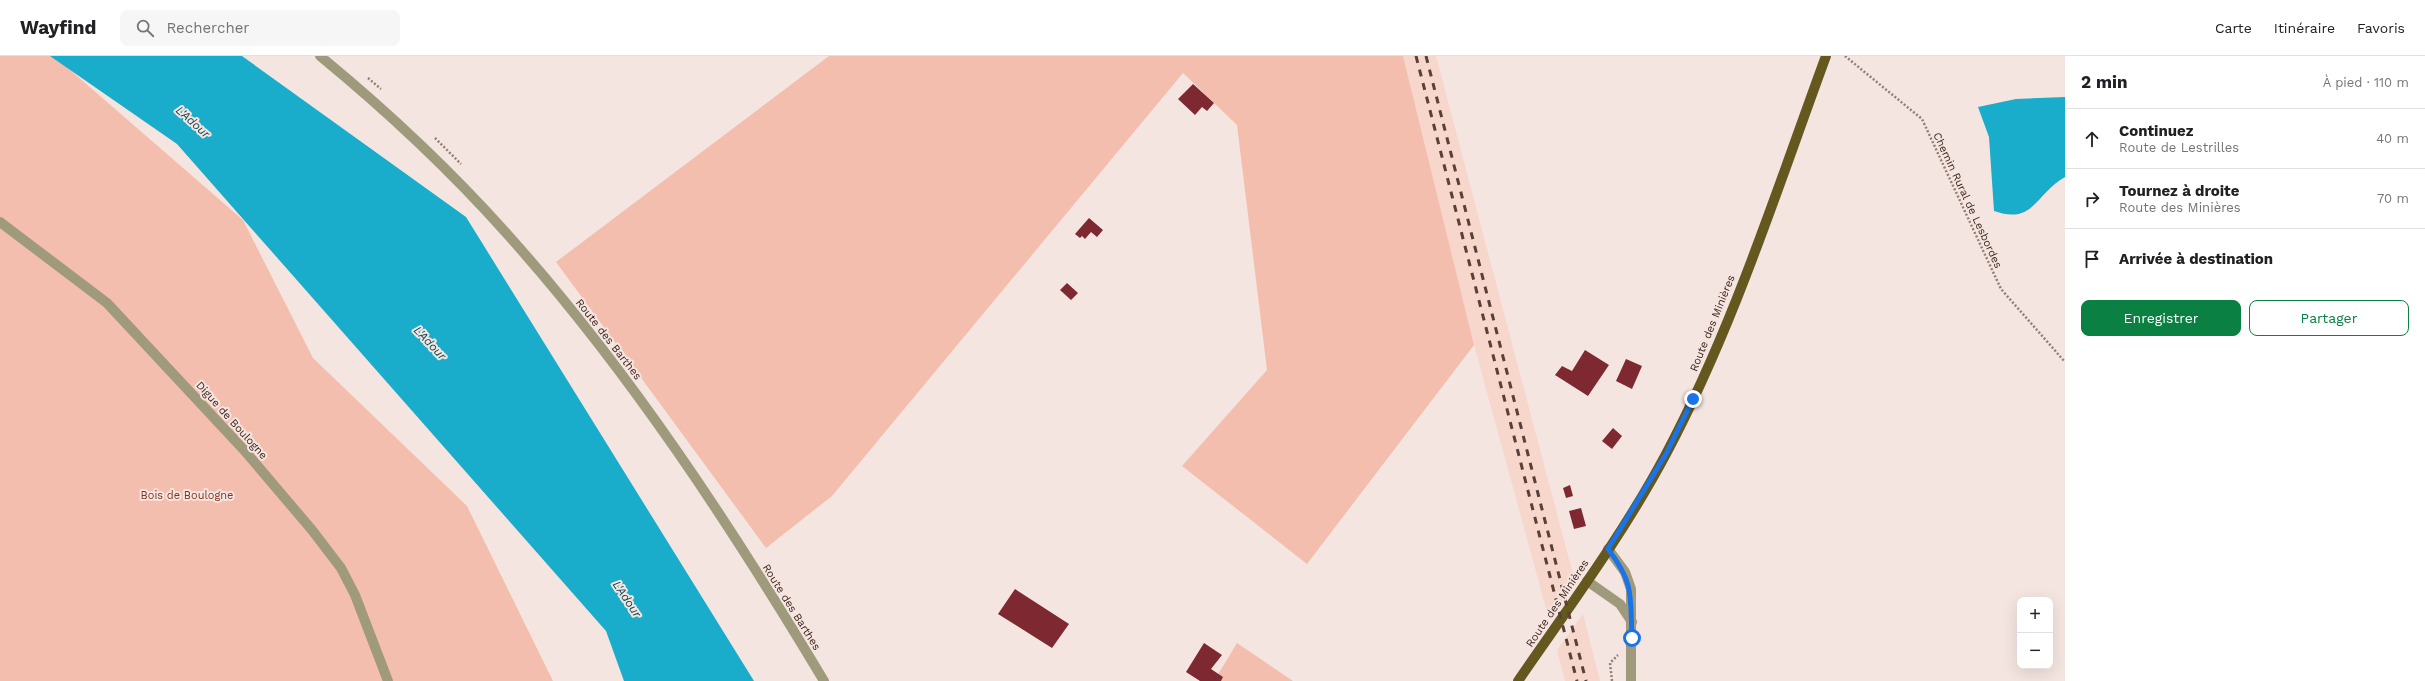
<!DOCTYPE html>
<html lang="fr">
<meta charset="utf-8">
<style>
body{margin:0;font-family:"Work Sans",sans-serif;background:#f6f6f6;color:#202124}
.controls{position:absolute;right:12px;bottom:12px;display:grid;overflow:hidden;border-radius:8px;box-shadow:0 4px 16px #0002}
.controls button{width:36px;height:36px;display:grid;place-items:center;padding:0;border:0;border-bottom:1px solid #e0e0e0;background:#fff;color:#202124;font:20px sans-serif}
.stop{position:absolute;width:12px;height:12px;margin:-9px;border:3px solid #1a73e8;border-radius:50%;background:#fff}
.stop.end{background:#1a73e8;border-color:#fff;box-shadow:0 1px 4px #0008}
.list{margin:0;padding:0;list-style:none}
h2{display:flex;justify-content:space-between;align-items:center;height:52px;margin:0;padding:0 16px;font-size:17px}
h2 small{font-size:13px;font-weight:400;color:#757577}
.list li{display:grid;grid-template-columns:26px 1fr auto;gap:12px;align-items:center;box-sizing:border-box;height:60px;padding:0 16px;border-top:1px solid #e0e0e0}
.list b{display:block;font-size:15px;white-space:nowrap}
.list p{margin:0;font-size:13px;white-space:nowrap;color:#757577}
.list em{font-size:13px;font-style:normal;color:#757577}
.actions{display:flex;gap:8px;padding:12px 16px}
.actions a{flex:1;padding:9px 0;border:1px solid #0b8043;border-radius:8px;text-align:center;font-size:14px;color:#0b8043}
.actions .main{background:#0b8043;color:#fff}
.icon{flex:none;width:22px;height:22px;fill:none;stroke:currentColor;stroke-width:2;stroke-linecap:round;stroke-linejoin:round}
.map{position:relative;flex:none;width:2065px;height:625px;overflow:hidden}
header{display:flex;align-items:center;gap:24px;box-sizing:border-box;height:56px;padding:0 20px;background:#fff;border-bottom:1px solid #e0e0e0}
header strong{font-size:19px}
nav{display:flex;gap:22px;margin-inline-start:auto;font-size:14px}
.search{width:280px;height:36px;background:#f6f6f6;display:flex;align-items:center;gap:10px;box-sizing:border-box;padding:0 14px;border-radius:8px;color:#757577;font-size:15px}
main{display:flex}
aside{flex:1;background:#fff}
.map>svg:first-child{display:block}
.built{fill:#f7d6cc}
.green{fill:#f4beae}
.water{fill:#19accb}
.building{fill:#7e2832}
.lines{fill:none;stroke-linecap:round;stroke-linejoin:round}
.path{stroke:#937d76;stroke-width:2.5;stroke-dasharray:2 2;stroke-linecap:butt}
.minor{stroke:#a09a7d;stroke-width:10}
.major{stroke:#64581f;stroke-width:10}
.rail{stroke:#5a4037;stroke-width:3;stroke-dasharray:7 7;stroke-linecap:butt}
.route{stroke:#1a73e8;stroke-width:5}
.labels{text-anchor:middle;stroke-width:4;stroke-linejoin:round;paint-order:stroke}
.street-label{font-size:11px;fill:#41251c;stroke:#f4e5e0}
.park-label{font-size:11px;fill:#843219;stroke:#f4e5e0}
.water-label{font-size:12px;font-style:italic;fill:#0e4754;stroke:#f4e5e0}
</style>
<header>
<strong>Wayfind</strong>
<div class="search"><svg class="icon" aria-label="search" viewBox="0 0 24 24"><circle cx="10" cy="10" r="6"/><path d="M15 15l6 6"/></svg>Rechercher</div>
<nav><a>Carte</a><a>Itinéraire</a><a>Favoris</a></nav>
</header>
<main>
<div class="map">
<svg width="2065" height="625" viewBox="0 0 2065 625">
<rect width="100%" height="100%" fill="#f4e5e0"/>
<path class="built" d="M1403 0H1436L1575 526 1549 563 1474 289Z
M1583 558 1600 625H1565L1557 594Z"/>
<path class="green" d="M0 0H54L243 164 313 302 467 450 553 625H0Z
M829 0H1403L1474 289 1307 508 1182 410 1267 314 1237 69 1183 17 832 440 766 492 556 206Z
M1237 587 1293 625H1214Z"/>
<path class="water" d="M50 0H242L466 161 754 625H624L606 575 177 88Z
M2065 41V121C2035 138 2034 169 1994 155L1989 81 1978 51 2016 43Z"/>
<path class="building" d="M1193 28 1214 47 1207 55 1202 51 1195 59 1178 43Z
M1089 162 1103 174 1097 181 1091 176 1085 183 1082 180 1080 182 1075 178Z
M1067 227 1078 237 1071 244 1060 234Z
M1585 294 1609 309 1588 340 1555 319 1562 310 1572 315Z
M1626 303 1642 310 1632 333 1616 325Z
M1613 372 1622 380 1612 393 1602 385Z
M1570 429 1573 440 1566 442 1563 432Z
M1581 452 1586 470 1574 473 1569 455Z
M1015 533 1069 568 1052 592 998 558Z
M1204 587 1222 599 1211 613 1223 621 1221 625H1200L1186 616Z"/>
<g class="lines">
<path class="path" d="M1845 0 1922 63 2001 233 2065 306
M368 22 381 33
M435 82 461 108
M1612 625 1610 607 1618 599"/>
<path class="minor" d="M320 0C387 55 450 114 508 179 629 314 731 470 824 625
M0 166 107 247 244 394 312 474 341 512 355 539 388 625
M1608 493 1625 516 1631 533V625
M1587 525 1620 548 1632 566"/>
<path class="major" d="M1518 625C1569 551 1624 477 1666 398 1733 272 1777 133 1826 0"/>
<path class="rail" d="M1416 0 1577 625
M1426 0 1586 625"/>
</g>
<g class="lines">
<path class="route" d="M1632 582C1630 541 1635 528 1608 493L1666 398 1693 343"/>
</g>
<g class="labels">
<g class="street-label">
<text transform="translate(1968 144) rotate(65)" y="4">Chemin Rural de Lesbordes</text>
<text transform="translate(1712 267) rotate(-68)" y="4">Route des Minières</text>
<text transform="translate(609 283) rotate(52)" y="4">Route des Barthes</text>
<text transform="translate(232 364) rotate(48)" y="4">Digue de Boulogne</text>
<text transform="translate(1557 547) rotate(-56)" y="4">Route des Minières</text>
<text transform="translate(792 551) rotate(58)" y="4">Route des Barthes</text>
</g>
<g class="park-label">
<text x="187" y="443">Bois de Boulogne</text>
</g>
<g class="water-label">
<text transform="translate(193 66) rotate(42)" y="4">L'Adour</text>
<text transform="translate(430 287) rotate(47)" y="4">L'Adour</text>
<text transform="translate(627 543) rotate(56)" y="4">L'Adour</text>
</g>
</g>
</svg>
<div class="controls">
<button>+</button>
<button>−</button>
</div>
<div class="stop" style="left:1632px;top:582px"></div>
<div class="stop end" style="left:1693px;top:343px"></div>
</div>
<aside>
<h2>2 min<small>À pied · 110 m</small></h2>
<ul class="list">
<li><svg class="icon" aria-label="ahead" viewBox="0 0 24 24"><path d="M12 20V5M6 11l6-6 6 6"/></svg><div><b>Continuez</b><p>Route de Lestrilles</p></div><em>40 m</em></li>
<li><svg class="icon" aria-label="right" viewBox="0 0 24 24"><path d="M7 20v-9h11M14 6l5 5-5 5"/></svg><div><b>Tournez à droite</b><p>Route des Minières</p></div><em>70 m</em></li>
<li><svg class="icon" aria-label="arrive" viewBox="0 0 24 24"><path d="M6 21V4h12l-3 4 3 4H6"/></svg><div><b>Arrivée à destination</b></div></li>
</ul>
<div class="actions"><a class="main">Enregistrer</a><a>Partager</a></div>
</aside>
</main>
